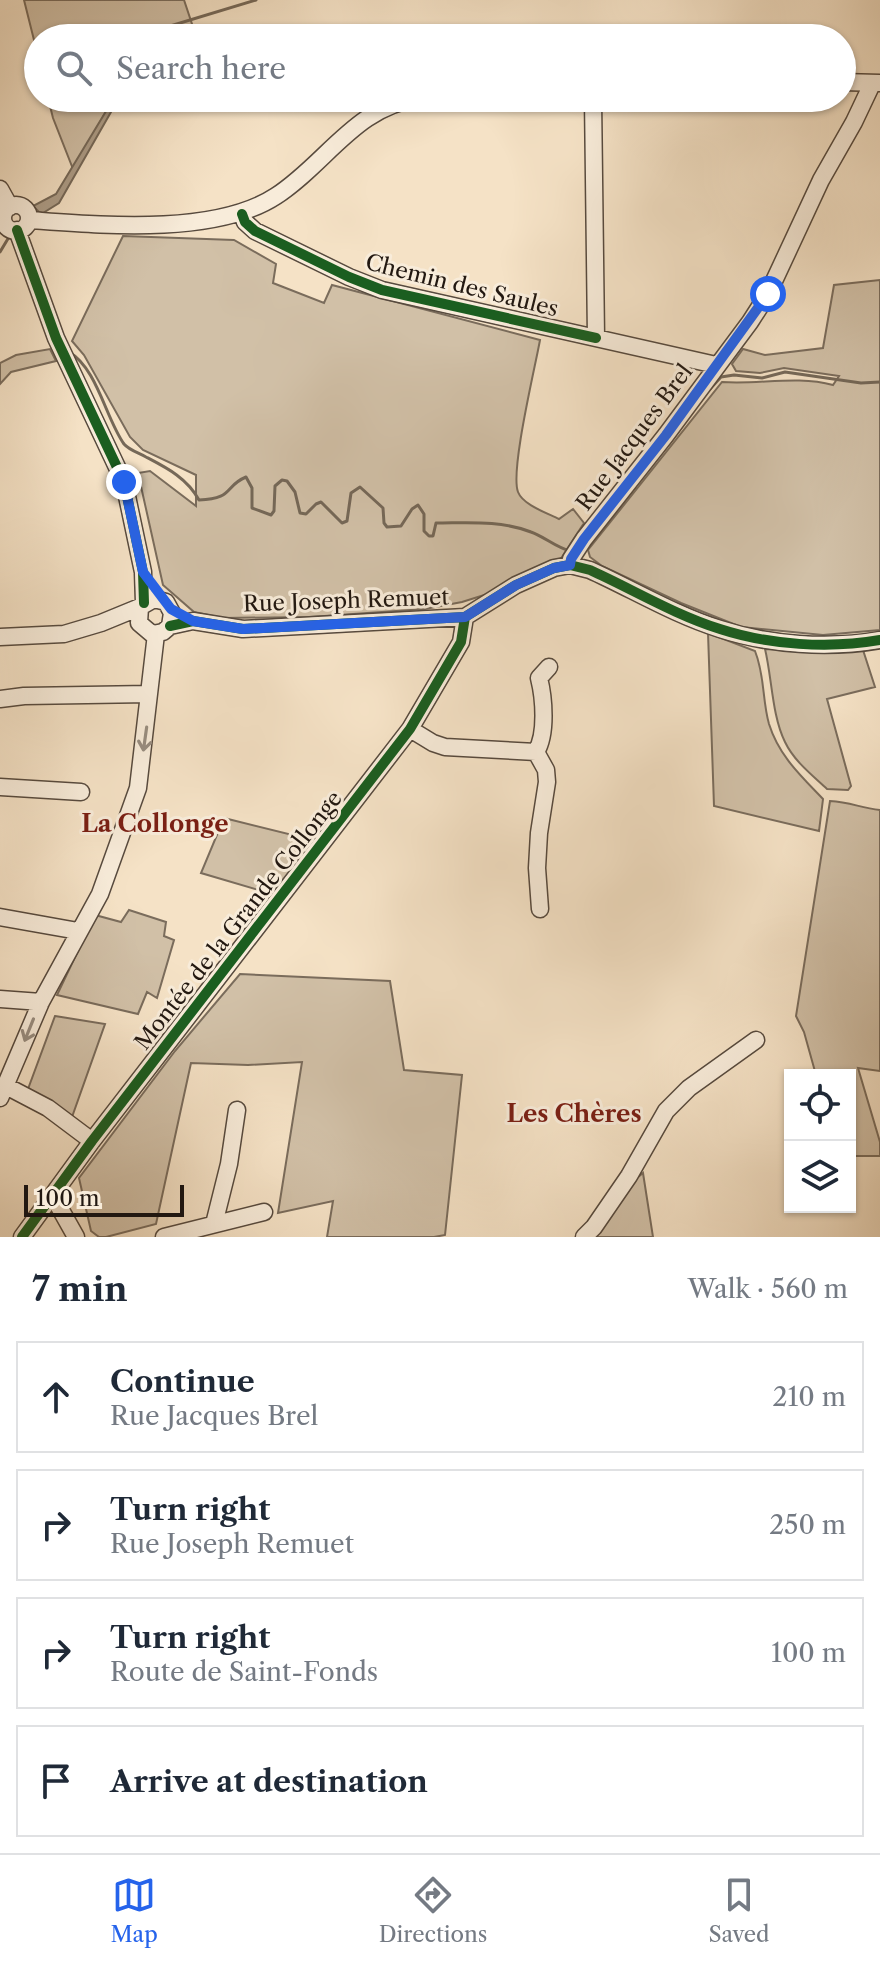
<!DOCTYPE html>
<meta charset="utf-8">
<style>
body{margin:0;font-family:"Libre Caslon Text",serif;background:#f6f6f7;color:#1f2937}
.controls{position:absolute;right:24px;bottom:24px;display:grid;overflow:hidden;border-radius:0px;box-shadow:0 2px 6px #0004}
.controls button{width:72px;height:72px;display:grid;place-items:center;padding:0;border:0;border-bottom:2px solid #e0e1e3;background:#fff;color:#1f2937;font:40px sans-serif}
.scale{position:absolute;left:24px;bottom:20px;width:160px;box-sizing:border-box;padding-left:8px;border:4px solid #221811;border-top:0;font-size:22px;line-height:28px;white-space:nowrap;color:#221811;-webkit-text-stroke:6px #f8ecda;paint-order:stroke}
.stop{position:absolute;width:24px;height:24px;margin:-18px;border:6px solid #2563eb;border-radius:50%;background:#fff}
.stop.end{background:#2563eb;border-color:#fff;box-shadow:0 2px 8px #0008}
.list{margin:0;padding:0;list-style:none}
h2{display:flex;justify-content:space-between;align-items:center;height:104px;margin:0;padding:0 32px;font-size:34px}
h2 small{font-size:26px;font-weight:400;color:#747a83}
.list li{display:grid;grid-template-columns:52px 1fr auto;gap:24px;align-items:center;box-sizing:border-box;height:112px;margin:0 16px 16px;padding:0 16px;border:2px solid #e0e1e3;border-radius:0px}
.list b{display:block;font-size:30px;white-space:nowrap}
.list p{margin:0;font-size:26px;white-space:nowrap;color:#747a83}
.list em{font-size:26px;font-style:normal;color:#747a83}
.icon{flex:none;width:44px;height:44px;fill:none;stroke:currentColor;stroke-width:2;stroke-linecap:round;stroke-linejoin:round}
.map{position:relative;flex:none;width:880px;height:1237px;overflow:hidden}
.search{position:absolute;background:#fff;box-shadow:0 2px 6px #0004;left:24px;right:24px;top:24px;height:88px;display:flex;align-items:center;gap:20px;box-sizing:border-box;padding:0 28px;border-radius:44px;color:#747a83;font-size:30px}
.sheet{height:616px;background:#fff}
nav{display:flex;justify-content:space-around;align-items:center;box-sizing:border-box;height:112px;border-top:2px solid #e0e1e3;background:#fff;font-size:22px;color:#747a83}
nav a{display:grid;justify-items:center;gap:4px}
nav .on{color:#2563eb}
.map>svg:first-child{display:block}
.green{fill:#d1c0a7;stroke:#7a6c5c;stroke-width:2}
.water{fill:#ad9d88;stroke:#756858;stroke-width:2}
.lines{fill:none;stroke-linecap:round;stroke-linejoin:round}
.stream{stroke:#756858;stroke-width:3}
.minor-casing{stroke:#574a3e;stroke-width:19}
.minor{stroke:#f8ecda;stroke-width:16}
.cycleway-casing{stroke:#f8ecda;stroke-width:15}
.cycleway{stroke:#1b5e20;stroke-width:10}
.oneway{stroke:#988d80}
.route{stroke:#2563eb;stroke-width:10}
.labels{text-anchor:middle;stroke-width:6;stroke-linejoin:round;paint-order:stroke}
.street-label{font-size:22px;fill:#221811;stroke:#f8ecda}
.neighbourhood-label{font-size:24px;font-weight:bold;fill:#7a1f14;stroke:#f8ecda}
</style>
<div class="map">
<svg width="880" height="1237" viewBox="0 0 880 1237">
<rect width="100%" height="100%" fill="#f5e2c6"/>
<filter id="stains"><feTurbulence type="fractalNoise" baseFrequency=".0025" numOctaves="4"/><feColorMatrix values="0 0 0 0 .2 0 0 0 0 .09 0 0 0 0 .02 0 0 0 .5 -.17"/></filter>
<radialGradient id="worn" r=".72"><stop offset=".6" stop-color="#630" stop-opacity="0"/><stop offset="1" stop-color="#630" stop-opacity=".3"/></radialGradient>
<path class="green" d="M24 0H184L194 30 175 38H38V56Z
M48 98H114L73 169 53 118Z
M123 236 234 240 276 264 273 283 324 303 332 285 540 340C535 368 510 471 518 492 523 505 547 513 559 519L573 509 584 523 560 560 497 591 462 602 425 609 310 617 223 618 194 612 163 585 138 473 150 471 196 506V475L143 450 130 437 84 355 72 341Z
M880 280V630L823 635 741 627 681 603 602 566 590 557 588 550 722 382C759 385 796 375 833 385L839 376 784 368 760 373 736 371 732 364 743 349 765 355 823 348 834 285Z
M50 349 56 361 11 372 0 384V363L16 355Z
M708 633 755 651C765 676 762 699 769 724 779 756 801 776 823 799L819 831 714 806Z
M765 649 863 650 875 687 827 699 851 786 848 790 827 789C812 775 794 761 785 742 772 716 772 678 765 649Z
M830 801C851 802 860 808 880 810V1071L858 1068 880 1142V1156H850V1075H816L804 1032 796 1016Z
M224 818 317 841 272 894 201 873Z
M129 910 166 922 164 936 174 940 157 998 147 992 138 1014 57 995 95 915 121 922Z
M240 974 390 981 404 1070 462 1075 445 1235 434 1237H327L333 1201 278 1213 302 1062 248 1065 191 1063 156 1224 106 1237H99L91 1231 79 1178 175 1051Z
M55 1016 105 1024 72 1117 28 1089Z
M643 1173 653 1237H589L632 1182Z"/>
<path class="water" d="M114 98H119L59 203 43 213 39 212 33 206 56 194Z"/>
<g class="lines">
<path class="stream" d="M142 38 157 30 256 0
M0 252 9 237
M69 352C97 368 106 419 124 444 129 450 139 453 146 457 167 468 187 478 199 500 234 499 224 486 246 477L252 488V508L271 515 274 511 275 486 282 480 287 481 295 492 300 513 306 514 316 504 321 502 342 523 347 521 351 493 360 487 383 508 384 523 387 527 401 526 412 509 418 505 424 514V531L429 536H433L436 523C468 523 500 520 531 532 545 537 555 547 570 551
M710 389 721 377 734 375 762 378 785 372 861 383 880 382
M587 549 635 487"/>
<g class="minor-casing">
<path id="minor" d="M842 82 880 83
M593 98 596 338
M0 189 10 207
M3 218a13 13 0 1 1 26 0a13 13 0 1 1-26 0Z
M242 214 245 222 255 231 349 277 382 290 716 365
M29 220C100 225 215 236 276 196 327 163 356 105 421 98
M17 230 56 338 124 482 143 572 144 603
M570 565 571 559 584 539 666 435 750 322 768 294 821 180 854 122 872 84
M170 626 172 613 166 602 154 599 140 607 139 623 152 634 163 632 170 626 193 621 243 629 465 617 516 585 554 568 570 565 590 570C632 589 675 615 720 629 769 645 829 649 880 640
M0 637 64 634 101 623 140 607
M0 699 24 696 149 694
M410 729 433 743 445 747 536 752 546 770 547 782 539 833 537 868 540 909
M536 752C547 734 544 698 539 678L549 667
M0 787 81 792
M0 917 78 931
M0 999 41 1002
M6 1086 48 1108 92 1141
M0 1098 41 1002 100 894 138 788 156 634
M53 1196 76 1237
M214 1224 229 1164 237 1110
M22 1237 92 1141 410 729 461 642 465 617
M164 1237 264 1212
M584 1237 594 1227 629 1176 666 1111 689 1088 756 1040"/>
</g>
<use href="#minor" class="minor"/>
<g class="cycleway-casing">
<path id="cycleway" d="M242 214 245 222 255 231 349 277 382 290 596 338
M17 230 56 338 124 482 143 572 144 603
M170 626 193 621 243 629 465 617 516 585 554 568 570 565 590 570C632 589 675 615 720 629 769 645 829 649 880 640
M22 1237 92 1141 410 729 461 642 465 617"/>
</g>
<use href="#cycleway" class="cycleway"/>
</g>
<defs><path id="oneway-shaft" d="M-6 0H5M1.5-3L5.5 0L1.5 3" fill="none" stroke-width="1.6" stroke-linecap="round" stroke-linejoin="round" transform="scale(2)"/></defs>
<g class="oneway">
<use href="#oneway-shaft" transform="translate(145 739) rotate(98)"/>
<use href="#oneway-shaft" transform="translate(29 1030) rotate(112)"/>
</g>
<g class="lines">
<path class="route" d="M124 482 143 572 171 609 193 621 243 629 465 617 516 585 554 568 570 565 571 559 584 539 666 435 768 294"/>
</g>
<g class="labels">
<g class="street-label">
<text transform="translate(462 285) rotate(14)" y="8">Chemin des Saules</text>
<text transform="translate(634 437) rotate(-53)" y="8">Rue Jacques Brel</text>
<text transform="translate(346 600) rotate(-2)" y="8">Rue Joseph Remuet</text>
<text transform="translate(238 920) rotate(-52)" y="8">Montée de la Grande Collonge</text>
</g>
<g class="neighbourhood-label">
<text x="155" y="832">La Collonge</text>
<text x="574" y="1122">Les Chères</text>
</g>
</g>
<rect width="100%" height="100%" filter="url(#stains)"/>
<rect width="100%" height="100%" fill="url(#worn)"/>
</svg>
<div class="controls">
<button><svg class="icon" aria-label="locate" viewBox="0 0 24 24"><circle cx="12" cy="12" r="6"/><path d="M12 2v4M12 18v4M2 12h4M18 12h4"/></svg></button>
<button><svg class="icon" aria-label="layers" viewBox="0 0 24 24"><path d="M12 4l9 5-9 5-9-5zM3 14l9 5 9-5"/></svg></button>
</div>
<div class="scale">100 m</div>
<div class="stop" style="left:768px;top:294px"></div>
<div class="stop end" style="left:124px;top:482px"></div>
<div class="search"><svg class="icon" aria-label="search" viewBox="0 0 24 24"><circle cx="10" cy="10" r="6"/><path d="M15 15l6 6"/></svg>Search here</div>
</div>
<section class="sheet">
<h2>7 min<small>Walk · 560 m</small></h2>
<ul class="list">
<li><svg class="icon" aria-label="ahead" viewBox="0 0 24 24"><path d="M12 20V5M6 11l6-6 6 6"/></svg><div><b>Continue</b><p>Rue Jacques Brel</p></div><em>210 m</em></li>
<li><svg class="icon" aria-label="right" viewBox="0 0 24 24"><path d="M7 20v-9h11M14 6l5 5-5 5"/></svg><div><b>Turn right</b><p>Rue Joseph Remuet</p></div><em>250 m</em></li>
<li><svg class="icon" aria-label="right" viewBox="0 0 24 24"><path d="M7 20v-9h11M14 6l5 5-5 5"/></svg><div><b>Turn right</b><p>Route de Saint-Fonds</p></div><em>100 m</em></li>
<li><svg class="icon" aria-label="arrive" viewBox="0 0 24 24"><path d="M6 21V4h12l-3 4 3 4H6"/></svg><div><b>Arrive at destination</b></div></li>
</ul>
</section>
<nav>
<a class="on"><svg class="icon" aria-label="map" viewBox="0 0 24 24"><path d="M3 6l6-2 6 2 6-2v14l-6 2-6-2-6 2zM9 4v14M15 6v14"/></svg>Map</a>
<a><svg class="icon" aria-label="directions" viewBox="0 0 24 24"><path d="M12 3l9 9-9 9-9-9zM9 14v-3h6M13 9l2 2-2 2"/></svg>Directions</a>
<a><svg class="icon" aria-label="saved" viewBox="0 0 24 24"><path d="M7 4h10v16l-5-4-5 4z"/></svg>Saved</a>
</nav>
